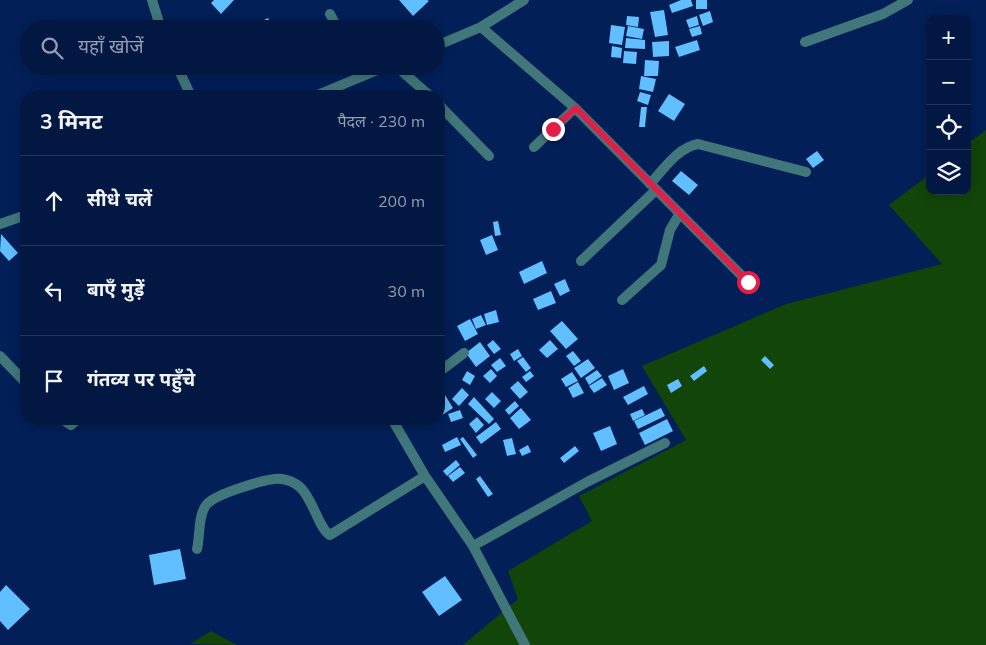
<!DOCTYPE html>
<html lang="hi">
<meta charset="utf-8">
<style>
body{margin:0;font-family:Mulish,"Noto Sans Devanagari",sans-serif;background:#10244c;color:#f1f3f6}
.controls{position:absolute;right:15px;top:15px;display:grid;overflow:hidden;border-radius:10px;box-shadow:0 2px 12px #0003}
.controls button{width:45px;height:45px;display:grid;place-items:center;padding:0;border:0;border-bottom:1px solid #23365a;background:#021741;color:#f1f3f6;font:25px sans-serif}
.stop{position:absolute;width:15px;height:15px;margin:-11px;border:4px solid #e11d48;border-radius:50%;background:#fff}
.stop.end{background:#e11d48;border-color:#fff;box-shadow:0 1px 5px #0008}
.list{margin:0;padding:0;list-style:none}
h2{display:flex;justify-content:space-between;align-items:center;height:65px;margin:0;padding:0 20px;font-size:21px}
h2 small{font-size:16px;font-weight:400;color:#969fb1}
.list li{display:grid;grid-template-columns:32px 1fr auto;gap:15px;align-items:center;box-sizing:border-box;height:90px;padding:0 20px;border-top:1px solid #23365a}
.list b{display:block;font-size:19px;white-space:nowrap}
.list em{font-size:16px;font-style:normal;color:#969fb1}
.icon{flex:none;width:28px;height:28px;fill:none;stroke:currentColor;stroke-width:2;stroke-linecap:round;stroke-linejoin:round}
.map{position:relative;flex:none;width:986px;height:645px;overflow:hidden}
.search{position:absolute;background:#021741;box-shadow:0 2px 12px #0003;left:20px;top:20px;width:425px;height:55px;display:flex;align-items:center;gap:12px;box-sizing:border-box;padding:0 18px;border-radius:28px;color:#969fb1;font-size:19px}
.panel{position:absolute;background:#021741;box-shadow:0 2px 12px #0003;left:20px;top:90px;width:425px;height:335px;border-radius:20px}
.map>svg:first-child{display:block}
.green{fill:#124509}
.building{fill:#62bfff}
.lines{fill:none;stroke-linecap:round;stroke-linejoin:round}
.minor{stroke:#41767a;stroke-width:10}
.route{stroke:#e11d48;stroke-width:6}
</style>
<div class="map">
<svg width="986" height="645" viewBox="0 0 986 645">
<rect width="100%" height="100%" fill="#021f57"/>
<path class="green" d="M986 130V645H463L518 599 508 571 592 521 579 496 686 440 642 366 786 304 942 264 889 205 930 174V191H967V144Z
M211 631 237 645 190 644Z"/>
<path class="building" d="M214 0H234L221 14 211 3Z
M399 0H427L429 1 413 16Z
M681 0H691L693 6 672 13 669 5Z
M696 0H707V9H696Z
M664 10 668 35 655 37 650 12Z
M710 11 713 22 703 26 699 15Z
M627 16 639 17 638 27 626 25Z
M697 16 699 25 689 28 686 20Z
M268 18 274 29H261L258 23Z
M611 25 625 27 622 45 609 43Z
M628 26 644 29 642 39 626 36Z
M700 26 702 34 692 37 689 29Z
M626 38 645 40V49L625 48Z
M697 40 700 50 679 57 675 47Z
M669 41V56L653 57 652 42Z
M612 46 622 48 621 58 611 57Z
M624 51 637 52 636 64 623 63Z
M645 60 659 61 658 76H644Z
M641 76 656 79 653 92 639 89Z
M640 92 651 95 648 105 637 101Z
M669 94 685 104 674 121 658 111Z
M641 107H647L645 127H639Z
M817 151 824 160 813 168 806 159Z
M681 171 698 185 689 195 672 181Z
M498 221 501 235 495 236 493 222Z
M1 234 18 253 9 261 0 251Z
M492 235 498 250 486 255 480 240Z
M542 261 547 273 524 284 519 272Z
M565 279 570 291 560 296 554 284Z
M551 291 556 303 538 310 533 299Z
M496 310 499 322 487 325 484 314Z
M481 315 486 325 476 329 472 319Z
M470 319 478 334 465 341 457 326Z
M562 321 578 339 566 349 550 331Z
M493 340 501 349 494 354 487 345Z
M550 340 558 349 547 358 539 350Z
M480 342 490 356 476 367 466 353Z
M518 349 522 356 514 361 510 354Z
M573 351 581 361 574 366 566 356Z
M765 356 774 365 770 369 761 360Z
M523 357 531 368 526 372 517 361Z
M500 358 506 366 497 372 491 365Z
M588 359 595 368 581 378 574 368Z
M704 366 707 371 694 381 690 376Z
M491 369 497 376 490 383 483 376Z
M623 369 629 383 614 390 608 376Z
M597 370 602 376 589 385 585 378Z
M467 371 475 376 470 385 462 380Z
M530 371 534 376 526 382 522 377Z
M572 372 578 381 566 387 561 379Z
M602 378 607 385 594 393 589 386Z
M678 379 682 386 671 393 667 385Z
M518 381 528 392 520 399 510 388Z
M578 382 584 393 573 398 568 388Z
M644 386 648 394 628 405 623 397Z
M462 388 469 395 459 406 452 399Z
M492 392 501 401 494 408 485 399Z
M445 395 453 408 439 417V400Z
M474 397 494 419 489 424 468 404Z
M515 401 519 406 509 415 505 410Z
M521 408 531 420 519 429 510 418Z
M661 408 665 416 638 429 634 421Z
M642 409 645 415 633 421 630 414Z
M460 410 463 418 451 422 448 414Z
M477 417 484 425 476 433 469 424Z
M667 419 673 431 645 445 639 433Z
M496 422 501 429 481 444 476 437Z
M610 426 617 444 601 451 593 433Z
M457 437 461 445 445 452 442 445Z
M463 437 477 455 473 458 460 439Z
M512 438 516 454 507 456 503 440Z
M528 445 531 452 522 456 519 450Z
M575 446 579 451 564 463 560 458Z
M456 460 460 465 447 476 443 471Z
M460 467 465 473 453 482 448 476Z
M480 476 493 494 488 497 476 479Z
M180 549 186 579 154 585 149 555Z
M445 576 462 600 439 616 422 592Z
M6 585 30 609 8 630 0 621V592Z"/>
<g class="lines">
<path class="minor" d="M152 0 161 29
M330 14 338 29
M481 27 575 108 748 282
M805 42 883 14 908 0
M436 46 481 27 524 0
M177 66 191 96
M396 66 430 96
M315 96 387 66
M439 105 489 156
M534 147 575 108
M650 184C664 169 677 148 698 144L806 172
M0 224 26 215
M581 261 656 190
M622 300 661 265 670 230 680 213
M0 356 26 383
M439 372 464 353
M62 419 71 425 78 419
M392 419 425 476 473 546 525 645
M473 546 587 482 665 443
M197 549C200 537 198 514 207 504 216 494 269 477 282 479 289 480 295 483 300 487 313 499 319 529 330 535L425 476"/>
</g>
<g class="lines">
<path class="route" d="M553 129 576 108 748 282"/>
</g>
</svg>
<div class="controls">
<button>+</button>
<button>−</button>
<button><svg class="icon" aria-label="locate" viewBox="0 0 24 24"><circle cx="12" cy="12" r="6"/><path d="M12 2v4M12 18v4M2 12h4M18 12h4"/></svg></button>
<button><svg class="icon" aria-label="layers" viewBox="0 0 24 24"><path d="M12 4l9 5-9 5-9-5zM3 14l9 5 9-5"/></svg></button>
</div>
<div class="stop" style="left:748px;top:282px"></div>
<div class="stop end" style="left:553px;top:129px"></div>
<div class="search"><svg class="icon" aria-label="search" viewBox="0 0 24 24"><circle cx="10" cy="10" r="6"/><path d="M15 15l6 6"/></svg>यहाँ खोजें</div>
<section class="panel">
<h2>3 मिनट<small>पैदल · 230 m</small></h2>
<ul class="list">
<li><svg class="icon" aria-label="ahead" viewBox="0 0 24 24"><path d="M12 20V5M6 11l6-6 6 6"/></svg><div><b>सीधे चलें</b></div><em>200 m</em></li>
<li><svg class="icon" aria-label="left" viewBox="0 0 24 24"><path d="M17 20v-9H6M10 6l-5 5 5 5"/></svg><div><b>बाएँ मुड़ें</b></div><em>30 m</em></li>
<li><svg class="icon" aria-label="arrive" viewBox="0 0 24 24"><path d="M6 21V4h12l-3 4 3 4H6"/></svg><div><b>गंतव्य पर पहुँचे</b></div></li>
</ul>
</section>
</div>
